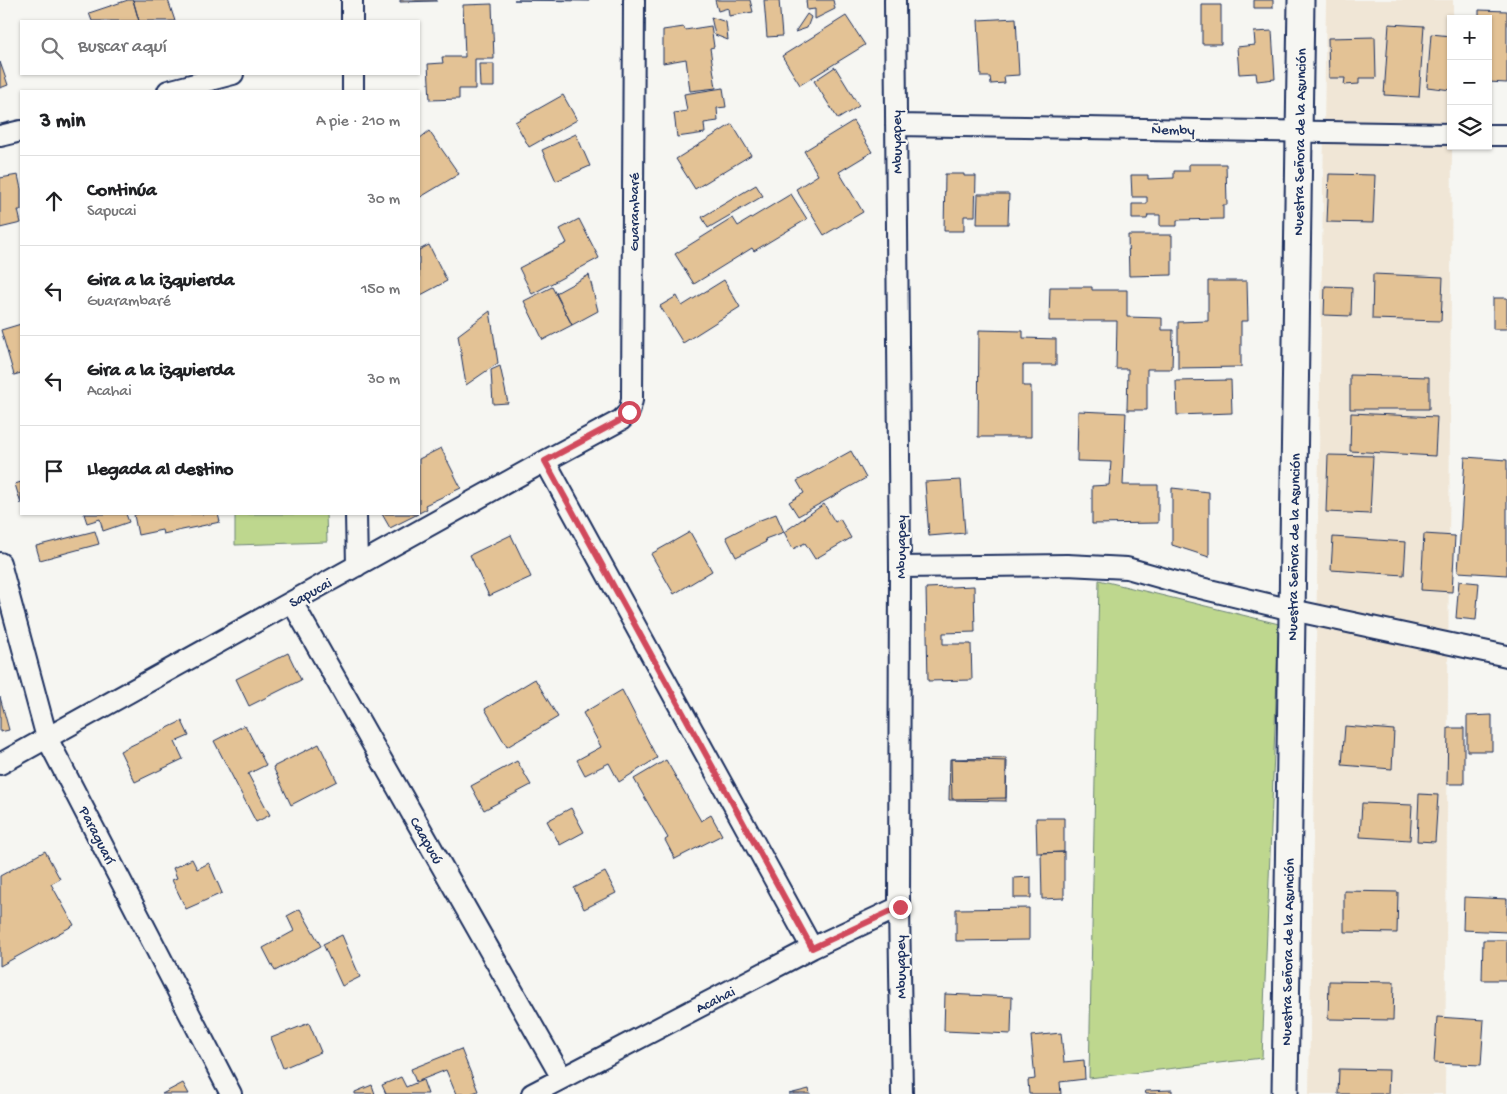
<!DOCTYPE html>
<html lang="es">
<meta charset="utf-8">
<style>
body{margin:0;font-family:"Gochi Hand",sans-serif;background:#f2f2f2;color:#202124}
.controls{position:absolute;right:15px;top:15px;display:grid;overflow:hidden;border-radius:0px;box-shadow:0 1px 4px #0004}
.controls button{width:45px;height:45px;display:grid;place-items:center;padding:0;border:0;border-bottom:1px solid #e0e0e0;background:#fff;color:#202124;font:25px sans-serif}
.stop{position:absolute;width:15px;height:15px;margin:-11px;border:4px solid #d1495b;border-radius:50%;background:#fff}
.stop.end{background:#d1495b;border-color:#fff;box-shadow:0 1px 5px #0008}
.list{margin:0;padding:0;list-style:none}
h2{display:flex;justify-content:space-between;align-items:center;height:65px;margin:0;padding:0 20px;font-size:21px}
h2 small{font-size:16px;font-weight:400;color:#757577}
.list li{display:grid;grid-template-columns:32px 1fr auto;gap:15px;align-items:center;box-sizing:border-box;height:90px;padding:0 20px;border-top:1px solid #e0e0e0}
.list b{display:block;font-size:19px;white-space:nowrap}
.list p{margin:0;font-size:16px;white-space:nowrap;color:#757577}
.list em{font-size:16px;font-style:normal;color:#757577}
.icon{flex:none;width:28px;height:28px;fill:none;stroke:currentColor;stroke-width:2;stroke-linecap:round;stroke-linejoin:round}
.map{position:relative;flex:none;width:1507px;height:1094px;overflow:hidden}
.search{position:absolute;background:#fff;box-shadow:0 1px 4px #0004;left:20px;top:20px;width:400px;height:55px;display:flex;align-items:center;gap:12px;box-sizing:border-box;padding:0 18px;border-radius:0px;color:#757577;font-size:19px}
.panel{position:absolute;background:#fff;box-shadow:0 1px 4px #0004;left:20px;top:90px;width:400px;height:425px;border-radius:0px}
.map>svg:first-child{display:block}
.built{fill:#f0e6d6}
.green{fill:#bed78e;stroke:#6c8376}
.building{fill:#e3c295;stroke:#1b2f5e}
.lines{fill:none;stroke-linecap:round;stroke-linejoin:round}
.minor-casing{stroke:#1b2f5e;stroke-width:24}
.tertiary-casing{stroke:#1b2f5e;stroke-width:29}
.minor{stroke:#f6f6f2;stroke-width:20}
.tertiary{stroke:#f6f6f2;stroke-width:25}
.route{stroke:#d1495b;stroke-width:6}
.labels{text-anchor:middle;stroke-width:4.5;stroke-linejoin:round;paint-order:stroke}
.street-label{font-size:15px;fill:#1b2f5e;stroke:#f6f6f2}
</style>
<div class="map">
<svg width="1507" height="1094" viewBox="0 0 1507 1094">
<rect width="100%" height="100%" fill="#f6f6f2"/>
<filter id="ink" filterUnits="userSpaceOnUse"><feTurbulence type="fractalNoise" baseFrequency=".02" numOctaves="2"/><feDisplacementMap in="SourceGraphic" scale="10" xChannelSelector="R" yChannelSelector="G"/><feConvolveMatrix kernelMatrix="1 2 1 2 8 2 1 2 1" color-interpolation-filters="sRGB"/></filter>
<g filter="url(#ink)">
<path class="built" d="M1326 0H1453V19H1451V146H1452L1445 1094H1309Z"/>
<path class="green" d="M235 514H326L327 542 235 545Z
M1099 580 1279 624 1262 1058 1089 1078Z"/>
<path class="building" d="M128 0H133L139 21H92L89 13Z
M133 0H168L175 21H139Z
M400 0H437V1L400 2Z
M514 0H589V1Z
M715 0H750L753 12 729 16 728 8 718 11Z
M764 0H779L782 36 767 37Z
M806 0H833L835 9 815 19V9L807 10Z
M1254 0H1273V8H1254Z
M492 4 494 59H475V89H459V99L430 100 428 64 443 63 442 57H465L463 5Z
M1202 5H1221V44H1202Z
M1479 10 1507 11V83L1488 82V19H1479Z
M807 14 811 17 807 28 795 32Z
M846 16 865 45 800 85 782 56Z
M711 17 726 22 728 40 715 35Z
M1016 18 1019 75 1004 76 1005 83 991 84 990 77H981L978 20Z
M1389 24 1424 26 1419 97 1384 95Z
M711 26 714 47 710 48 716 88 690 91 686 59 663 63V30L684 27 685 30Z
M1272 31 1275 79 1257 81 1256 73 1239 74 1237 47 1255 45 1254 32Z
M1431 34 1451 36V90L1427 87Z
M1375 37 1376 78H1359V84L1344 85 1345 78H1329L1328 38Z
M0 62 8 85 0 88Z
M479 64H494V87H480Z
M835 67 859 106 838 119 814 81Z
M723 88 726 107 717 108 718 121 704 123 705 133 677 137 674 113 687 111 684 94Z
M563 95 577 120 529 147 515 122Z
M853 121 872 152 839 172 863 212 824 235 796 189 818 175 804 151Z
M732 124 751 155 695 189 676 159Z
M429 131 459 174 419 198V139Z
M576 134 590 166 556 181 542 150Z
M1189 164H1226L1227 205H1223V219L1177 220V226H1160V215H1148L1147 219H1132V204H1147V197H1132L1131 175H1148V179L1174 178V171H1189Z
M945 174H964V176H976L975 216H964V231H944Z
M1329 174 1375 175 1373 223 1327 222Z
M18 175 21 189V210H18L21 223 0 228V178Z
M756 185 763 196 708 228 702 217Z
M791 194 807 219 754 251 752 248 694 284 675 254 733 218 738 226Z
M978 194H1009L1008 224H977Z
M579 219 599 258 532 294 519 268 567 243 560 229Z
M1128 235H1172V275L1129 276Z
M429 245 447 281 419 296V250Z
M1373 274 1443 277 1441 321 1372 319Z
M589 275 598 311 572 325 556 293Z
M724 280 740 307 683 343 660 306 677 296 682 306Z
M1208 281H1247L1248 321H1241V367L1178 368V322L1208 321Z
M1325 286 1352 287 1351 316 1324 315Z
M552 287 572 325 543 340 524 301Z
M1050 287H1092V290H1127V317L1162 318V330H1173L1172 369H1147V410H1127L1128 369H1116L1117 321H1049Z
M1493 298H1507V329H1493Z
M490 311 498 363 466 385 458 335Z
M21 324V373L14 375 1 330Z
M979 330 1023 331V338L1056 339V365H1023V386H1031V437H978Z
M500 366 508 403 493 404 491 370Z
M1350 375 1429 377V409H1350Z
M1231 380 1232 413 1177 415 1176 381Z
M1078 411 1126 413 1123 485H1158V523L1092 524V486L1109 485 1111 462 1077 461Z
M1351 413 1437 417 1435 456 1350 451Z
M441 448 461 488 425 505 427 509 419 513V459Z
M851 451 866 478 798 516 789 502 804 493 797 481Z
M1328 455 1373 456 1370 514 1326 512Z
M1465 457 1507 460V575L1458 572Z
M961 480 965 533 929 536 925 482Z
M21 482V504L15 484Z
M1172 488 1209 492V557L1172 545Z
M824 504 835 522 840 519 851 538 815 559 805 543 793 549 784 532Z
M84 514H126L129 522 103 531 100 519 87 523Z
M139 514H218L220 522 163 534 162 530 138 535 134 515Z
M382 514H418L390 528Z
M776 514 784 532 765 539 766 542 736 557 726 537 755 522Z
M95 531 99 544 40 560 36 546Z
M690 532 712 571 674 594 651 554Z
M1424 534 1455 536 1452 592 1421 590Z
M511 535 531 577 489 596 470 555Z
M1333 537 1406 542 1404 575 1331 570Z
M1459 581 1479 583 1476 620 1456 618Z
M974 586 975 632 943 633V644H971L972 680 928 681 926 588Z
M288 653 301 680 249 706 236 679Z
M535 679 558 717 507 747 485 709Z
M622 690 657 758 619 782 609 763 585 775 577 760 601 747 583 713Z
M0 697 9 730 0 732Z
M1492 715V751H1467V716Z
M182 721 189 736 175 742 183 759 135 782 120 751Z
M245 725 266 765 248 774 270 815 256 822 214 741Z
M1345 726 1394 730 1392 769 1342 765Z
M1448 728H1464V784H1447Z
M319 744 337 781 291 805 273 767Z
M1006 758V798L952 799 951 759Z
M950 759 1007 761 1006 801 949 800Z
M666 760 701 821 711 815 722 835 675 859 665 840 668 838 634 779Z
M517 761 531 785 484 810 471 786Z
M1419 794 1438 795 1435 842 1417 841Z
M1362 803 1412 805 1410 840 1360 837Z
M571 808 584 832 560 845 547 821Z
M1036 818H1064V852L1037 853Z
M45 851 60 879 51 884 74 925 0 966V876Z
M1064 852V898L1042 899 1041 853Z
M192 859 197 869 209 863 222 893 186 909 172 880 177 878 173 868Z
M605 872 616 893 584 909 574 888Z
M1031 877V898H1014V878Z
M1344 891 1398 892 1397 933 1344 932Z
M1464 897 1507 899V932L1463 930Z
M1029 908V940L956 941V909Z
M300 909 321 946 275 971 263 948 294 931 287 916Z
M342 935 360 977 342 986 323 944Z
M1483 940H1507V980H1482Z
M1329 981 1394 982 1393 1020 1328 1019Z
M945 994 1012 997 1011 1034 944 1031Z
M1437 1017 1484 1020 1481 1065 1434 1063Z
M309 1023 321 1052 283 1068 271 1038Z
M1061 1033 1064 1062 1084 1060 1085 1079 1060 1082 1061 1094H1029L1028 1080 1035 1079 1031 1036Z
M461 1049 478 1091 470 1094H456L446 1070 416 1082 411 1069Z
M1339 1069 1389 1070 1388 1094H1338Z
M401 1077 406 1087 423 1080 428 1094H386L382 1085Z
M183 1083 189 1094H162Z
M372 1085 375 1094H355V1092Z
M809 1089 810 1094H789Z
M1172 1090V1094H1146L1145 1091Z"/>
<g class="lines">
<g class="minor-casing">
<path id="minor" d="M352 0V21
M895 0 900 567 899 907 902 1094
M353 74V91
M168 91 233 74
M896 125 1451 134
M1488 135H1507
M0 136 21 131
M545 461 812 948
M356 514 357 566
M0 563 47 738 231 1094
M900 567 1067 565 1127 568 1180 583 1292 610 1507 656
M292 602 562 1078
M0 764 545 461 621 420 629 412 632 400 634 0
M532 1094 812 948 899 907"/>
</g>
<g class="tertiary-casing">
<path id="tertiary" d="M1285 1094 1301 0"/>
</g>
<use href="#minor" class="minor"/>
<use href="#tertiary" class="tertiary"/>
</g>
</g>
<g class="lines" filter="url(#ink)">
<path class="route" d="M629 412 621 420 545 461 812 948 900 907"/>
</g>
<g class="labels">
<g class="street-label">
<text transform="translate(1173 129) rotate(1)" y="5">Ñemby</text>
<text transform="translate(896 142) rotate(-91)" y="5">Mbuyapey</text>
<text transform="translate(1299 142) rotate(-89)" y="5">Nuestra Señora de la Asunción</text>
<text transform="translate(633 212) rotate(-90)" y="5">Guarambaré</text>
<text transform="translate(900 547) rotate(-90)" y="5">Mbuyapey</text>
<text transform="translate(1293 547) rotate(-89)" y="5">Nuestra Señora de la Asunción</text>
<text transform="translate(310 592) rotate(-29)" y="5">Sapucai</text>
<text transform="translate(98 835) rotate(63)" y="5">Paraguarí</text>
<text transform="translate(427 840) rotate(60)" y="5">Caapucú</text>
<text transform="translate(1287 952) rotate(-89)" y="5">Nuestra Señora de la Asunción</text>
<text transform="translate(900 967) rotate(-91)" y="5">Mbuyapey</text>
<text transform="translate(715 999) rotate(-27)" y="5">Acahai</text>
</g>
</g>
</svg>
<div class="controls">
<button>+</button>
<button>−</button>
<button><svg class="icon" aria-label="layers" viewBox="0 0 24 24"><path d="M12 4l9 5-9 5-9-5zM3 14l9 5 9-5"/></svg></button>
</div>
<div class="stop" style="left:629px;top:412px"></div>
<div class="stop end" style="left:900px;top:907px"></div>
<div class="search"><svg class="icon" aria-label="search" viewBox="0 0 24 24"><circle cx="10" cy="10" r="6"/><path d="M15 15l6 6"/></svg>Buscar aquí</div>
<section class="panel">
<h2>3 min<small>A pie · 210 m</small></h2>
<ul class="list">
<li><svg class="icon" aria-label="ahead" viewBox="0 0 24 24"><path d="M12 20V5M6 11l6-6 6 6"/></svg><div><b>Continúa</b><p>Sapucai</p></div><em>30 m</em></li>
<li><svg class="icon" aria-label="left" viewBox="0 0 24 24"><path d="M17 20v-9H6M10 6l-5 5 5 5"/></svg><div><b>Gira a la izquierda</b><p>Guarambaré</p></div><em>150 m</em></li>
<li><svg class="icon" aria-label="left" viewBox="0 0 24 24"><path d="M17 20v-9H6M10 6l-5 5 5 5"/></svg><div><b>Gira a la izquierda</b><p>Acahai</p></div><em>30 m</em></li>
<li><svg class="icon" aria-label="arrive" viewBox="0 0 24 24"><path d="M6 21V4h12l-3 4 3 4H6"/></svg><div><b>Llegada al destino</b></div></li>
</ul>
</section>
</div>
